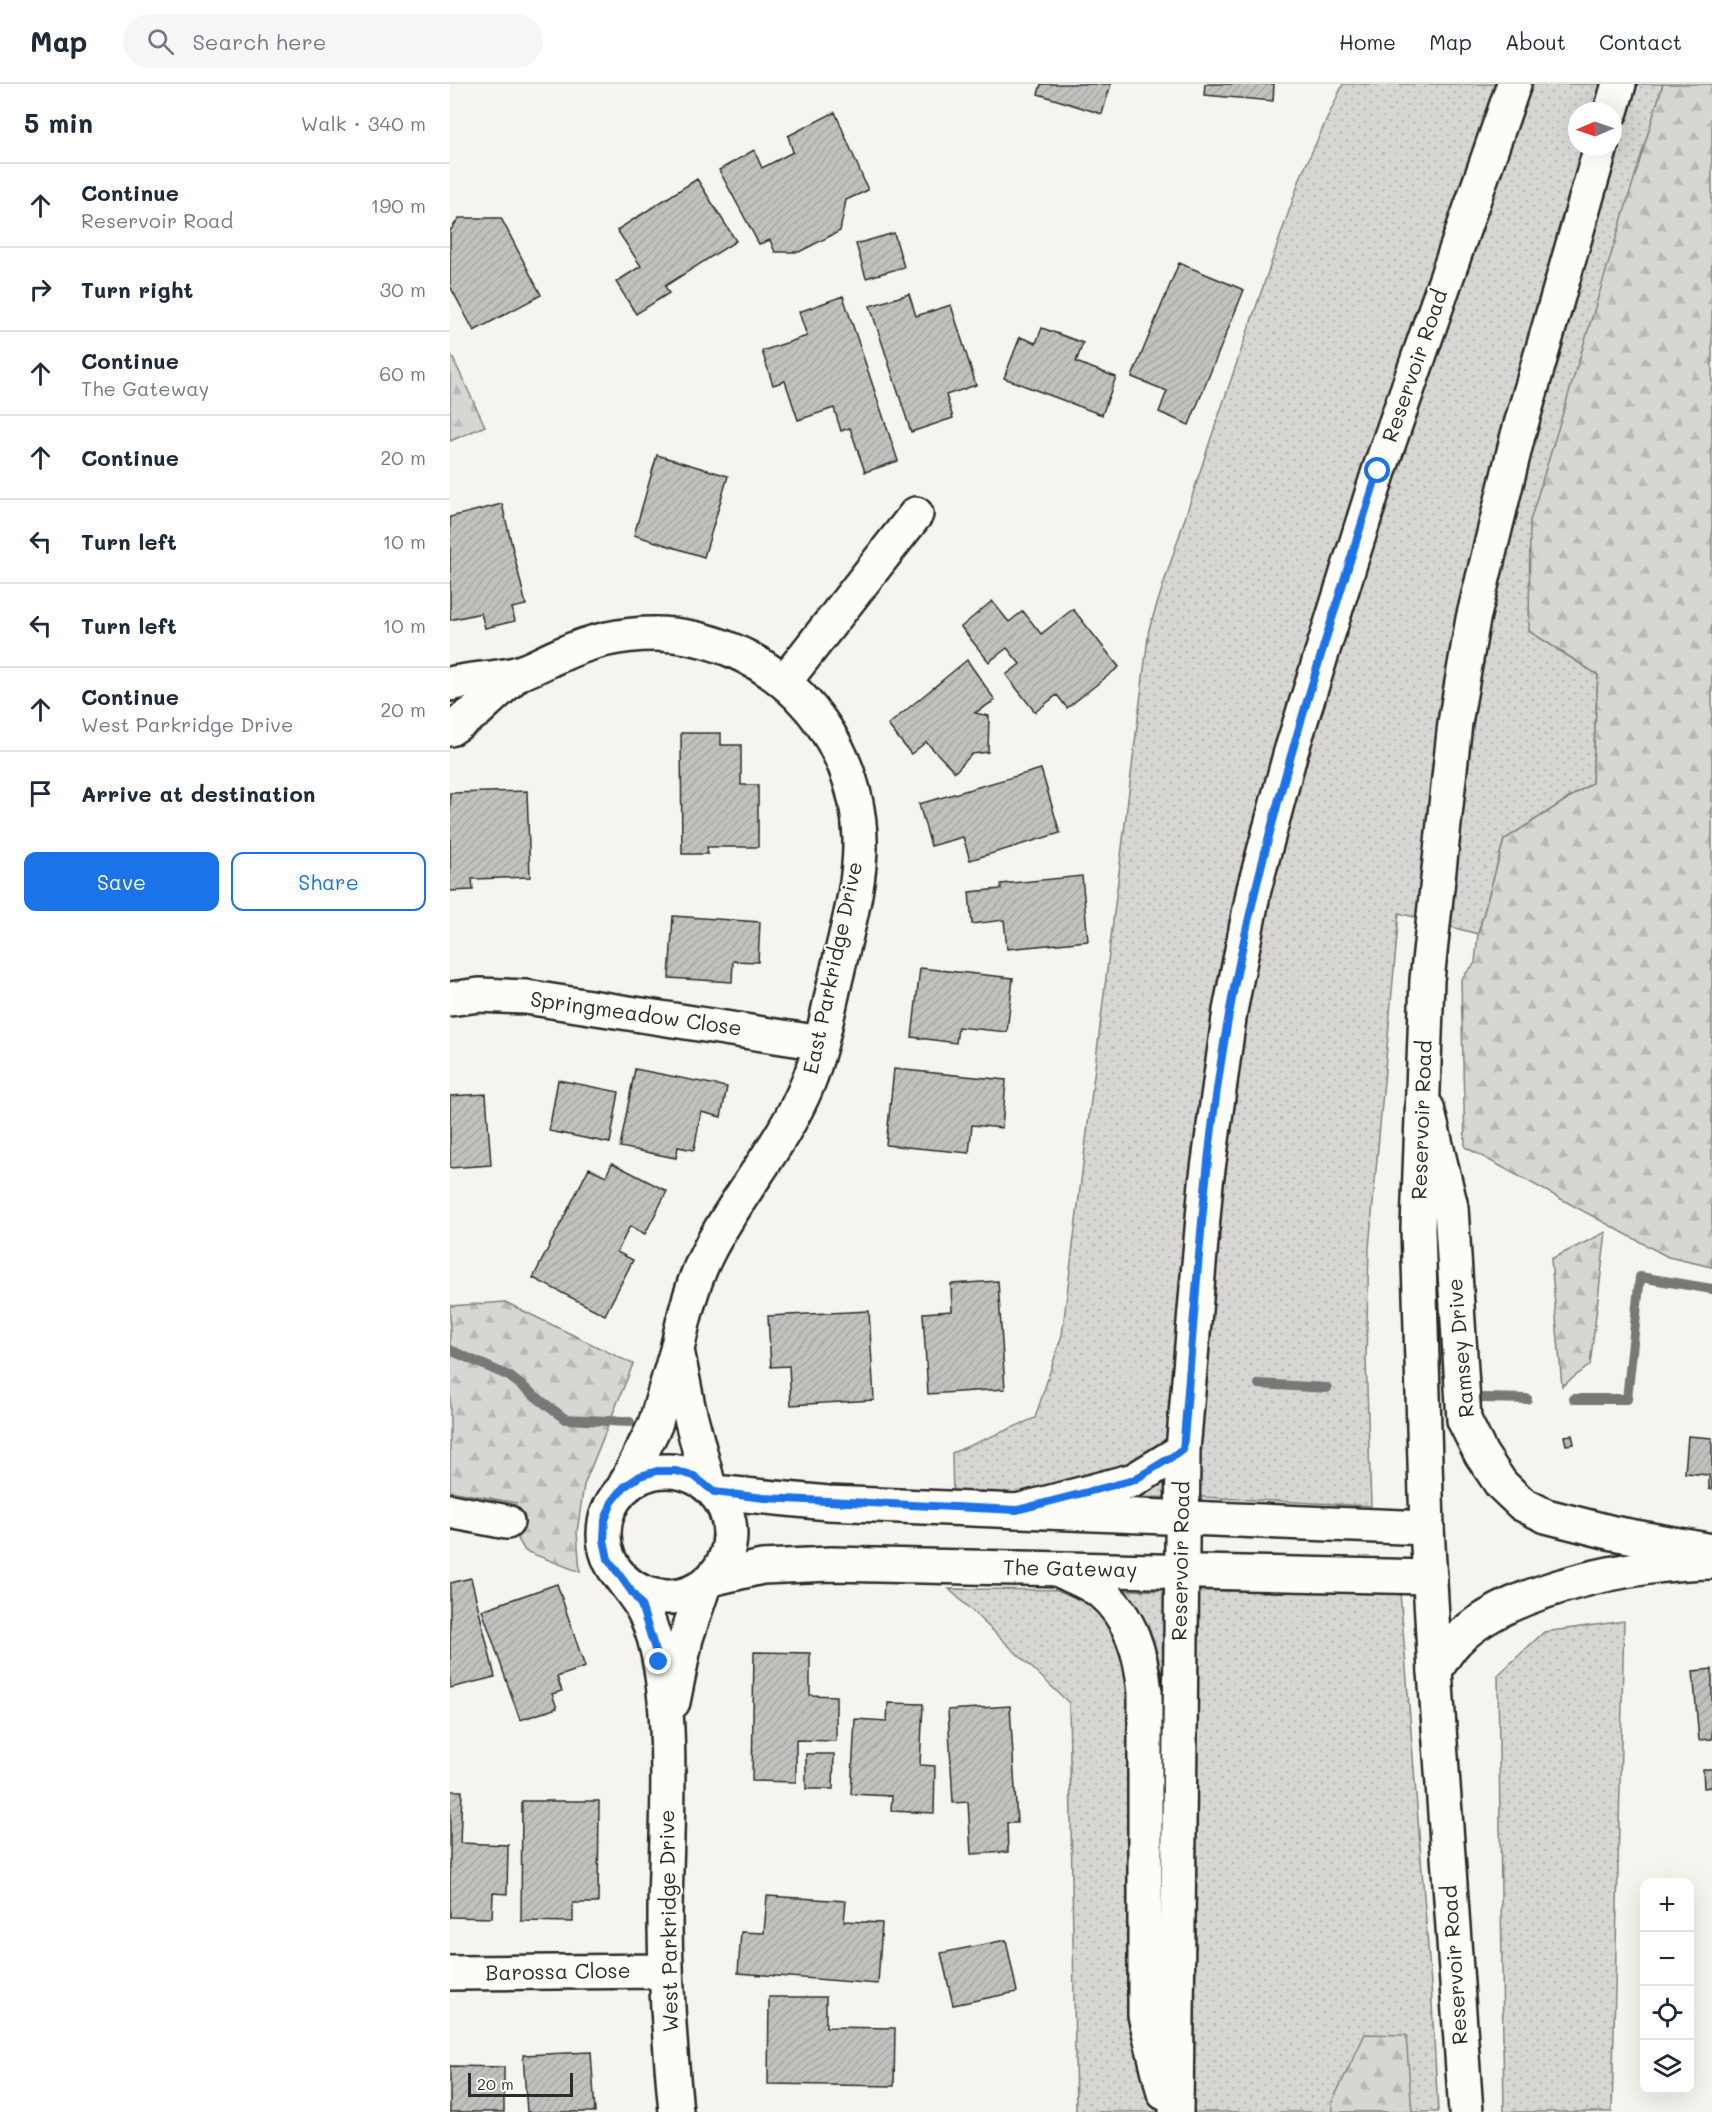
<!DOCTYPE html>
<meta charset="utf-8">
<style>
body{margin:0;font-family:Mali,sans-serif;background:#f6f6f7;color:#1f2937}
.controls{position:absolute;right:18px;bottom:18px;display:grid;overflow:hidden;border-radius:12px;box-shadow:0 6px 24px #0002}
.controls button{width:54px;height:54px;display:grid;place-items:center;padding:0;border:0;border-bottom:2px solid #e0e1e3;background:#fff;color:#1f2937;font:30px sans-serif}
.compass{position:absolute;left:1118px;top:18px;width:54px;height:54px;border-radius:50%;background:#fff;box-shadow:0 6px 24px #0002;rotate:268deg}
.scale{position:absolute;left:18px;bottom:15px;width:105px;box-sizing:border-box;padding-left:6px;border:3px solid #2b2b2b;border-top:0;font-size:16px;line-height:21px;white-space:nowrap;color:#2b2b2b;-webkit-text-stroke:4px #fdfcf7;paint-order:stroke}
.stop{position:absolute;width:18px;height:18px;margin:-14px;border:4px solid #1a73e8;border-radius:50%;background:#fff}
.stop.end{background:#1a73e8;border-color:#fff;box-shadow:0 2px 6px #0008}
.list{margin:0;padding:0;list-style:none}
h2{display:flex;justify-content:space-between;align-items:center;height:78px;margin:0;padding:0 24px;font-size:26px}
h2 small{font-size:20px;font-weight:400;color:#747a83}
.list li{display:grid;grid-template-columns:39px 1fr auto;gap:18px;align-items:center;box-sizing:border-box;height:84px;padding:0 24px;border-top:2px solid #e0e1e3}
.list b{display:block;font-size:22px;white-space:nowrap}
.list p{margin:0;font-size:20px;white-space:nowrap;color:#747a83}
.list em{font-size:20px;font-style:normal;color:#747a83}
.actions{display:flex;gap:12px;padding:18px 24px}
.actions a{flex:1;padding:14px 0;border:2px solid #1a73e8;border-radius:12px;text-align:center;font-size:21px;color:#1a73e8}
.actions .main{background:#1a73e8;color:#fff}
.icon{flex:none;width:33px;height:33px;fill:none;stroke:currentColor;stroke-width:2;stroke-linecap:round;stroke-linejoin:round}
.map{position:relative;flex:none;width:1262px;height:2028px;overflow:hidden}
header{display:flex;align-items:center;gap:36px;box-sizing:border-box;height:84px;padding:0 30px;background:#fff;border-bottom:2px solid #e0e1e3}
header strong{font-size:28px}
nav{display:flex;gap:33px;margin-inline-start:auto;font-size:21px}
.search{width:420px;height:54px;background:#f6f6f7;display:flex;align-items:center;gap:15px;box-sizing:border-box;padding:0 21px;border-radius:33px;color:#747a83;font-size:22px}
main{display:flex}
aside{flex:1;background:#fff}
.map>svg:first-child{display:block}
.grass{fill:url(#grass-dots);stroke:#81807e;stroke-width:1.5;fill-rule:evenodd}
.forest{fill:url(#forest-firs);stroke:#81807e;stroke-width:1.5}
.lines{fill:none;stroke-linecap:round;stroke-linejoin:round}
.stream{stroke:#797877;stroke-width:10}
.building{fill:url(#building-hatch);stroke:#2b2b2b;stroke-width:1.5}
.street-casing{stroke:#2b2b2b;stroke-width:38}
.secondary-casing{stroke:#2b2b2b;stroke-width:38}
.primary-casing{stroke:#2b2b2b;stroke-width:38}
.street{stroke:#fdfcf7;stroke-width:33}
.secondary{stroke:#fdfcf7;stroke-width:33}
.primary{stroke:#fdfcf7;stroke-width:33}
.route{stroke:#1a73e8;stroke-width:8}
.labels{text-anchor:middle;stroke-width:4.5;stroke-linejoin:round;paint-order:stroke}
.street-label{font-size:21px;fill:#2b2b2b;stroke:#fdfcf7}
</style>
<header>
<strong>Map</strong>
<div class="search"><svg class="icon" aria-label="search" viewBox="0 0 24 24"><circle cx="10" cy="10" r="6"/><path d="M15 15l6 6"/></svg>Search here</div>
<nav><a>Home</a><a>Map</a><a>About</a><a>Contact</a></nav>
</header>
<main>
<aside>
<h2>5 min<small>Walk · 340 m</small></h2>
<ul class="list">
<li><svg class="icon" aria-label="ahead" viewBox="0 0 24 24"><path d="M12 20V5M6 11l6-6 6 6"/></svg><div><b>Continue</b><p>Reservoir Road</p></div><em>190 m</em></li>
<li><svg class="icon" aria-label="right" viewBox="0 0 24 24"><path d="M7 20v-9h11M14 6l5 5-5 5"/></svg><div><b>Turn right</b></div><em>30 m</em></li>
<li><svg class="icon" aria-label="ahead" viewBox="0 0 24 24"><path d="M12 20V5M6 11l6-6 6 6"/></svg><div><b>Continue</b><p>The Gateway</p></div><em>60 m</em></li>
<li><svg class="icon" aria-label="ahead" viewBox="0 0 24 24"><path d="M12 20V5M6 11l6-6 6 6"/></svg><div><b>Continue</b></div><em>20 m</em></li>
<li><svg class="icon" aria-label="left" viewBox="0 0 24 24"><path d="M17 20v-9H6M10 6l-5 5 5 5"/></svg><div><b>Turn left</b></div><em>10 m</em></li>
<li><svg class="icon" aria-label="left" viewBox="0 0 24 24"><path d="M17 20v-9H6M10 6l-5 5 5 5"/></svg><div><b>Turn left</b></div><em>10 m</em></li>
<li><svg class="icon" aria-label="ahead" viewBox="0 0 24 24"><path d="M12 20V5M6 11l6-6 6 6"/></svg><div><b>Continue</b><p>West Parkridge Drive</p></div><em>20 m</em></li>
<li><svg class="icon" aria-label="arrive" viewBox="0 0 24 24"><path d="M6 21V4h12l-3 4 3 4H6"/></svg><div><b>Arrive at destination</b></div></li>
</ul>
<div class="actions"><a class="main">Save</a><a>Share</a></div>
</aside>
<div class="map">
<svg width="1262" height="2028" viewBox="0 0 1262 2028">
<defs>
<pattern id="grass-dots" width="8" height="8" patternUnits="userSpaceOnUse" patternTransform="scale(1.5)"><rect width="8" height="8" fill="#d7d6d2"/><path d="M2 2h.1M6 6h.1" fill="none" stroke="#b9b8b4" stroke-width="1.8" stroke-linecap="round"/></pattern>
<pattern id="forest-firs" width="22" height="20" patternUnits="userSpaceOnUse" patternTransform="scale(1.5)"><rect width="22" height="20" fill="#d7d6d2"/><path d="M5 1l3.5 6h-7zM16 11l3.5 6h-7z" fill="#b9b8b4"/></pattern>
<pattern id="building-hatch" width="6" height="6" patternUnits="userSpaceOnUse" patternTransform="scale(1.5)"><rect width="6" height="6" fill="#c2c1be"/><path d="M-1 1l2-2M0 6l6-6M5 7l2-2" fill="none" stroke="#a7a6a3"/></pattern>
</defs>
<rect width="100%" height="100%" fill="#f5f4ef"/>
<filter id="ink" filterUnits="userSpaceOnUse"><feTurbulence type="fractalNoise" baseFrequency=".0167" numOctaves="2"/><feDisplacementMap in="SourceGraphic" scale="12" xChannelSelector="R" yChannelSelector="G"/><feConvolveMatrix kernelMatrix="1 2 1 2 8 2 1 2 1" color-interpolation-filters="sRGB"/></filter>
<g filter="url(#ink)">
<path class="grass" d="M893 0H1213L1161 174 1079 547 1148 591 1142 699 1054 756 1028 850 949 829 919 1164 916 1274 921 1422 750 1413 503 1415 502 1369 585 1334 612 1251 699 545 761 354 851 92ZM1127 27H1163V63H1127Z
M499 1505 950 1508 981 1901 988 2028H626L619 1619Z
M1174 1537 1162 2028H1054L1048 1591 1094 1548Z"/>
<path class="forest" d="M1213 0H1262V1183L1218 1173 1015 1063 1011 895 1025 879 1028 850 1054 756 1142 699 1148 591 1079 547 1080 437Z
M0 268 35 342 0 357Z
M1156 1148 1140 1281 1112 1302 1101 1175Z
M55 1218 183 1280 134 1401 127 1448 130 1488 75 1467 68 1455 66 1419 0 1407V1222Z
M915 1950 956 1951 962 2028H883L882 2018Z"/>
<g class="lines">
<path class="stream" d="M0 1266 59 1292 115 1335 180 1338
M809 1300 877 1304
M1034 1314 1077 1315
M1124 1315H1177L1190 1193 1262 1205"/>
</g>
<path class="building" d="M591 0H661L652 30 588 10Z
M755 0H824L823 17 754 11Z
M385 28 418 106 396 116 390 147 349 168H325L320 156 309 160 269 86 304 66 312 84 343 68 338 52Z
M247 95 286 157 215 202 219 209 186 230 166 198 191 182 167 146Z
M9 134H51L91 211 24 247 0 202V147Z
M444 149 454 183 416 194 406 160Z
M729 179 794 206 739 341 709 328 717 307 682 293Z
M459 210 466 232 501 221 526 301 496 311 503 334 461 348 420 222Z
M393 212 448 377 415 388 400 344 391 347 384 324 348 336 335 297 323 301 312 267 357 252 349 228Z
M592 244 633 259 626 278 666 293 652 331 554 294 570 253 586 259Z
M207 371 278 392 254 473 184 451Z
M52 420 76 521 62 524 65 537 35 544 31 529 0 536V433Z
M542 517 559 538 573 527 591 550 623 525 669 583 617 624 607 611 585 628 556 591 570 580 557 564 539 578 511 543Z
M517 576 545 616 525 629 539 632 538 668 522 670 505 688 476 658 461 670 438 641Z
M231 649H271V661H291V701H308V763H257L258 770H232Z
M591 685 610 749 520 776 513 753 481 762 469 720Z
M77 707 80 793 22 795 23 806 0 807V709Z
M632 792 638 857 557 865 554 836 522 840 519 808 551 805V800Z
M223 832 310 838 308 878 283 877 282 898 219 894Z
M470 884 563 894 557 948 508 943 506 959 462 953Z
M185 985 277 1003 271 1033 251 1028 244 1066 228 1063 226 1074 170 1063Z
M444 985 556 996 552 1044 522 1041 519 1069 436 1061Z
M108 996 169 1008 160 1059 99 1047Z
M36 1010 41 1081 0 1084V1012Z
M162 1079 217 1107 195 1150 180 1142 167 1168 183 1176 155 1231 83 1194 139 1084 156 1092Z
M548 1197 555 1305 478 1310 473 1229 502 1227 501 1200Z
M419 1227 424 1316 341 1321 339 1282 321 1283 318 1232Z
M1122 1351 1124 1360 1116 1361 1114 1352Z
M1238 1352 1262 1354V1405H1259V1391L1235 1389Z
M21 1494 45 1593 0 1604V1499Z
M107 1500 135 1583 107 1593 112 1607 102 1610 107 1624 70 1636 32 1526Z
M304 1568 360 1569V1611L386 1612V1657L346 1656V1698L302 1697Z
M1262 1585V1655L1249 1656 1243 1587Z
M438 1619 473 1620 470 1681 485 1682 484 1729 441 1727 442 1712 401 1710 405 1635 437 1637Z
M560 1622 567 1739H557L558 1768 521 1770 518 1718 503 1719 498 1626Z
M356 1670H384L383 1705H356Z
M1253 1685H1262V1703L1254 1704Z
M0 1707H12L10 1759 58 1761 57 1810 43 1809 42 1834 0 1833Z
M72 1717H149L148 1819H123V1838L71 1837Z
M317 1812 396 1817 394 1837 432 1839 428 1900 288 1889 291 1848 314 1849Z
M556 1856 567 1908 503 1921 491 1869Z
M319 1913H376V1943L445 1944 444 2002 318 2000Z
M141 1968 145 2028H77L73 1971Z
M0 1982 54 1983V2028H0Z"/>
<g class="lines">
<g class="street-casing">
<path id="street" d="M335 597 466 430
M0 600C21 595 43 595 65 590 80 587 95 577 110 571 140 557 170 550 204 550 316 551 407 643 410 755 411 800 397 845 387 889 378 926 372 964 358 999 333 1061 288 1109 258 1168 242 1199 234 1232 227 1266
M0 645 28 626 67 590
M0 915 29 911 76 913 371 959
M154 1450a63 63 0 1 1 126 0a63 63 0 1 1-126 0Z
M174 1403 205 1341 227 1266 238 1322 259 1403
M264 1408 378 1419 977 1444
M0 1427 57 1438
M169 1491C176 1501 184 1510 190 1520 231 1588 215 1752 215 1832 215 1897 220 1963 226 2028
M261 1495 312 1483 381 1480 980 1493
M223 1618 236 1554 254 1501
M0 1889 216 1887"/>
</g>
<g class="secondary-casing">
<path id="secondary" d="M977 1024 1001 1123 1014 1336 1031 1370 1051 1400 1072 1420 1096 1432 1163 1449 1262 1467
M985 1587C991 1577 998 1565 1006 1557 1058 1504 1188 1479 1260 1478"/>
</g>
<g class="primary-casing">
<path id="primary" d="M1161 27 1169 0
M567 1427 684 1396 733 1366
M607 1485C621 1492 638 1498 650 1507 681 1533 691 1569 695 1608V1931L714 2009
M726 2028 733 1366 756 1099 780 927 804 805 840 671 929 387 1064 0
M1016 2028 985 1587 977 1444 968 1144 977 896 1005 639 1023 535 1068 351 1151 63"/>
</g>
<use href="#street" class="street"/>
<use href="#secondary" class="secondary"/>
<use href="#primary" class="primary"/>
</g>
</g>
<g class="lines" filter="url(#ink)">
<path class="route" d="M209 1578 191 1521 158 1475 154 1456 155 1436 162 1418 174 1403 190 1392 207 1387H226L244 1392 264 1408 314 1414 567 1426 684 1396 733 1366C746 1219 753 1070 780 925 814 741 873 565 928 387"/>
</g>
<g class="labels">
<g class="street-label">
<text transform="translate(965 282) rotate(-71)" y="7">Reservoir Road</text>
<text transform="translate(383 884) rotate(-78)" y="7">East Parkridge Drive</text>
<text transform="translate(186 930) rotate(8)" y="7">Springmeadow Close</text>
<text transform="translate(972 1036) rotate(-88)" y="7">Reservoir Road</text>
<text transform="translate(1011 1264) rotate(-95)" y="7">Ramsey Drive</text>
<text transform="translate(731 1477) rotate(-89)" y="7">Reservoir Road</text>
<text transform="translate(620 1485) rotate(1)" y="7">The Gateway</text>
<text transform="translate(219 1837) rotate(-91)" y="7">West Parkridge Drive</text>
<text transform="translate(1005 1881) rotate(-94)" y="7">Reservoir Road</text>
<text transform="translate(108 1888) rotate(-1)" y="7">Barossa Close</text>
</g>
</g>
</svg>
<div class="controls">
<button>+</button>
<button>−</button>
<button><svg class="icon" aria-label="locate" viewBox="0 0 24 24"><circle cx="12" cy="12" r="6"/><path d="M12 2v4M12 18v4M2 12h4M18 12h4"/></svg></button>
<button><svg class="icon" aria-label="layers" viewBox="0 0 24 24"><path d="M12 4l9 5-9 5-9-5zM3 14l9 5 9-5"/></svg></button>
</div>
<svg class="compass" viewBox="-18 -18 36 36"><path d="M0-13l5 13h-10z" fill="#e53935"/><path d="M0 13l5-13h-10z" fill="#747a83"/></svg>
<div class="scale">20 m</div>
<div class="stop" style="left:928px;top:387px"></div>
<div class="stop end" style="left:209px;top:1578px"></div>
</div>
</main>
